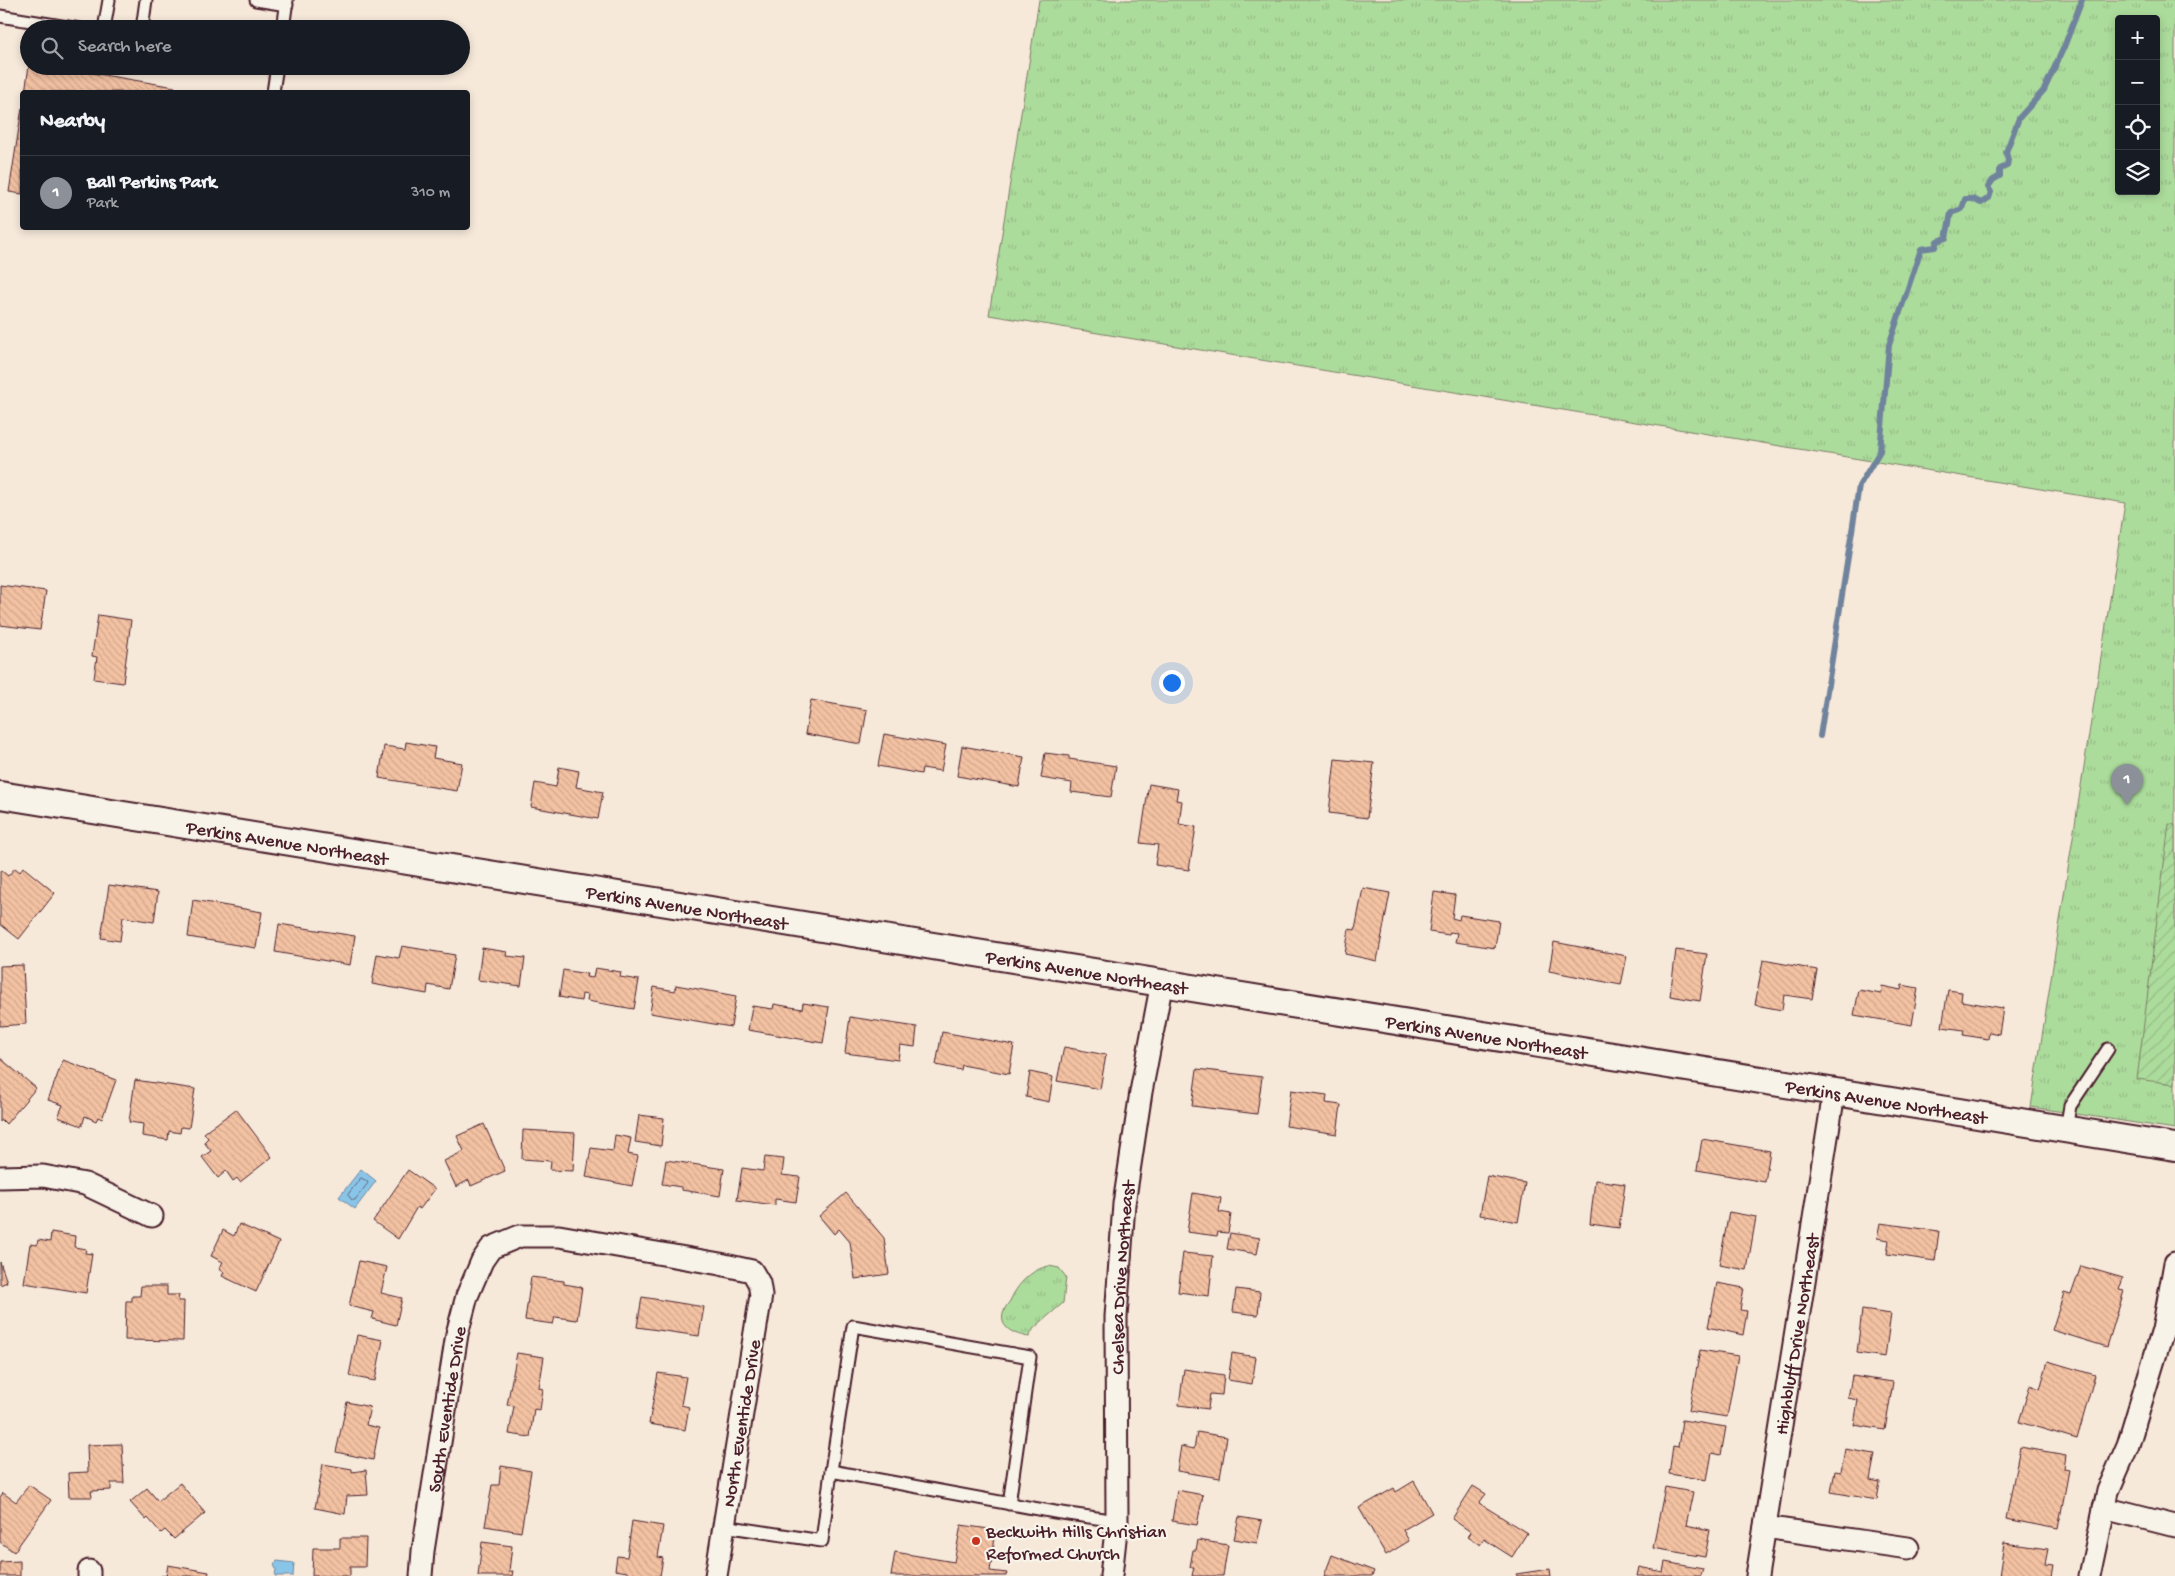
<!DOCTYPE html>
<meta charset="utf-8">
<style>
body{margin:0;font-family:"Gochi Hand",sans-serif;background:#242831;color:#f1f3f6}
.controls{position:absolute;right:15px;top:15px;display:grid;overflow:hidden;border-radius:5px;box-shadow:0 2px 8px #0003}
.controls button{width:45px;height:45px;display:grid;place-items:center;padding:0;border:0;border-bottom:1px solid #363941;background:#171b24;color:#f1f3f6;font:25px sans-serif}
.you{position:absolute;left:1171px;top:682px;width:18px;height:18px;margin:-12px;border:4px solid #fff;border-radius:50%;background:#1a73e8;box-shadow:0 0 0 8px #1a73e833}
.badge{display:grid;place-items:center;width:32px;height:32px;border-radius:50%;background:#8c9099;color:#fff;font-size:16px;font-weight:700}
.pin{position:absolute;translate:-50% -41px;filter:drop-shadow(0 1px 2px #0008)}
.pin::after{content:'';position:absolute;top:26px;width:18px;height:15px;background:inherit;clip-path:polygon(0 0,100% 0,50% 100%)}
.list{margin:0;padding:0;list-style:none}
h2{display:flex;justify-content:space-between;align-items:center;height:65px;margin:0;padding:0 20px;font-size:21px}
h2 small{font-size:16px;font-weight:400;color:#9ea1a6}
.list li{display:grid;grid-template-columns:32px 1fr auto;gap:15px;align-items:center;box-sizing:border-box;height:75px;padding:0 20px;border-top:1px solid #363941}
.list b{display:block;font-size:19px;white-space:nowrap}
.list p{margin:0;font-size:16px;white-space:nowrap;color:#9ea1a6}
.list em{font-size:16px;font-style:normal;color:#9ea1a6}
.icon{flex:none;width:28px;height:28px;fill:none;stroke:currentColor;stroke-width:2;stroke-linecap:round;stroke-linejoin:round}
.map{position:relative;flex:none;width:2175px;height:1576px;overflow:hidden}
.search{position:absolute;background:#171b24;box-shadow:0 2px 8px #0003;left:20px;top:20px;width:450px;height:55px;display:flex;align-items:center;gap:12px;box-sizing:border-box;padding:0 18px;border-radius:28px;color:#9ea1a6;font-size:19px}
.panel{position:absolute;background:#171b24;box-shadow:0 2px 8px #0003;left:20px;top:90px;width:450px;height:140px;border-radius:5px}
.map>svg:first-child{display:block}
.grass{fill:url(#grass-tufts);stroke:#7b7e64;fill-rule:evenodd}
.garden{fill:url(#garden-furrows);stroke:#7b7e64}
.water{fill:#89c5e8;stroke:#70839c}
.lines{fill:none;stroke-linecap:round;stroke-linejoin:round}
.shore{stroke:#636177;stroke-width:1}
.stream{stroke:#70839c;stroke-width:6}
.building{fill:url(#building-back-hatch);stroke:#4a1f2b}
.service-casing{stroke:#4a1f2b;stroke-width:15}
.minor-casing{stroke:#4a1f2b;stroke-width:25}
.tertiary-casing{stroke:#4a1f2b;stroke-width:30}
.service{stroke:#f7f3e8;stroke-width:11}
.minor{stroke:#f7f3e8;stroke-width:21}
.tertiary{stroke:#f7f3e8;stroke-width:26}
.poi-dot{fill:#c8321e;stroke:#f7f3e8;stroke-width:2}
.labels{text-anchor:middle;stroke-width:4.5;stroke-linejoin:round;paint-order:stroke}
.street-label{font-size:19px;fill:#4a1f2b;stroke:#f7f3e8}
.poi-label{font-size:19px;fill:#4a1f2b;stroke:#f7f3e8;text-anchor:start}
</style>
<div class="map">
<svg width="2175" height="1576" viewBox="0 0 2175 1576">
<defs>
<pattern id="grass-tufts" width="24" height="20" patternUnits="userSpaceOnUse" patternTransform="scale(1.25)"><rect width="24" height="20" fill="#acdc9c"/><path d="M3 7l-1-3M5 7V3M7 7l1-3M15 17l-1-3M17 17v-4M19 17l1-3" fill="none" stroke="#96bc87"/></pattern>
<pattern id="garden-furrows" width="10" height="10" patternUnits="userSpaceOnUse" patternTransform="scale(1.25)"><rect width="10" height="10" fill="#acdc9c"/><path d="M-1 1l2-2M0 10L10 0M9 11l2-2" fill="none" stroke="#96bc87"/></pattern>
<pattern id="building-back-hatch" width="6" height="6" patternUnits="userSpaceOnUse" patternTransform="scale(1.25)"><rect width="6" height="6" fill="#f3c2a3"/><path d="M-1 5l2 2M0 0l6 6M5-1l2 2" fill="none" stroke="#d2a68c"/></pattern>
</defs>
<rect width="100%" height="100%" fill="#f6e9da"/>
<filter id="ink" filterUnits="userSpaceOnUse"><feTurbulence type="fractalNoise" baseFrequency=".02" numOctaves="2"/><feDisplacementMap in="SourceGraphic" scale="10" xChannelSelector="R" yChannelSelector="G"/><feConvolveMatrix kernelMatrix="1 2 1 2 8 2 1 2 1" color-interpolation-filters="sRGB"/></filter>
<g filter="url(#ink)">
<path class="grass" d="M1039 0H2175V1129L2031 1107 2125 503 989 315ZM2119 19H2156V191H2119Z
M1049 1266 1059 1268 1066 1277 1063 1303 1034 1328 1029 1337C1016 1335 997 1328 1004 1311 1005 1307 1008 1304 1010 1301 1017 1285 1031 1269 1049 1266Z"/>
<path class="garden" d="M2169 824 2175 825V1084L2137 1079Z"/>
<path class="water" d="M361 1169 376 1181 355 1209 339 1197Z
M277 1561 294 1563 293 1576H275L276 1569 274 1565Z"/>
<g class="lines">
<path class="shore" d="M361 1178 367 1181 368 1183 355 1200H352L348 1195Z"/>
<path class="stream" d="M1820 736 1859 486 1880 451 1889 345 1921 249 1935 247 1937 241 1946 238 1951 213 1962 209 1965 199H1973L1981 203 1989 198 1991 192 1988 187 1993 180 2000 176V169L2007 166 2008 160 2006 152 2019 118 2044 90 2064 47 2082 0"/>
</g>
<path class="building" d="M29 66H50L175 87 174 92H25Z
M22 108V194L9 192Z
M0 585 46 591 40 630 0 625Z
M98 615 131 620 123 683 94 679 97 657 92 656Z
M811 700 867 710 861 744 805 734Z
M884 734 946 745 941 771 922 768 921 774 878 766Z
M406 742 435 747 433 758 462 763 457 791 379 778 384 746 405 749Z
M962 746 1024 757 1019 787 957 776Z
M1045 753 1069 756V759L1116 766 1111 797 1071 792 1072 783 1041 778Z
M1335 759 1374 763 1367 818 1329 813Z
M559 767 579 771 576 787 603 792 598 819 531 807 535 783 556 787Z
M1149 784 1178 789 1176 800 1182 801 1179 824 1196 827 1189 870 1155 865 1158 845 1140 843Z
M23 867 55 893 19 939 0 924V872L1 870 8 876 15 868 20 872Z
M109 885 158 892 154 922 123 917 120 941 101 938Z
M1363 888 1390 893 1377 961 1345 954 1349 929 1355 930Z
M1434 892 1455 895 1452 918 1459 920 1460 915 1499 921 1495 948 1455 942 1457 933 1450 932 1449 935 1429 932Z
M193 900 262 912 256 948 188 937Z
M279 924 355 936 350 965 275 952Z
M1554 942 1627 956 1621 985 1549 971Z
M402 946 455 955 449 989 428 985 427 994 372 984 377 954 399 958Z
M482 948 507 952 506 956 525 958 521 986 478 980Z
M1676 950 1707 954 1700 1001 1670 996Z
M1763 960 1817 970 1812 999 1784 995 1782 1010 1755 1005Z
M23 965 26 1024 0 1026V966Z
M595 968 621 972 620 977 639 980 634 1009 587 1001 588 995 582 994 581 1001 559 997 563 970 587 974 586 977 593 978Z
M676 985 736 996 731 1027 650 1013 654 987 675 991Z
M1902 985 1918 988 1912 1025 1854 1015 1859 990 1881 994 1882 986 1901 990Z
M1948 990 1962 992 1961 1001 2003 1008 1999 1034 1989 1032 1988 1039 1963 1035 1964 1030 1942 1027Z
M803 1003 829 1007 823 1043 748 1030 752 1006 773 1009 774 1004 802 1009Z
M850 1017 917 1027 915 1047 900 1045 898 1060 845 1053Z
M942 1032 1014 1045 1009 1074 962 1065 961 1070 936 1065Z
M1064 1047 1106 1055 1100 1089 1057 1081Z
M0 1058 36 1088 6 1124 2 1120 0 1122Z
M63 1060 116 1080 102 1119 98 1117 96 1121 85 1116 82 1126 58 1117 63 1105 48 1100Z
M1197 1069 1262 1077 1257 1114 1192 1106Z
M1030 1072 1053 1077 1049 1102 1026 1097Z
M135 1080 195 1089 189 1128 181 1127 180 1133 169 1131 168 1140 142 1136 143 1124 129 1122Z
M1291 1090 1327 1095 1326 1103 1341 1105 1337 1134 1286 1126Z
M236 1109 272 1157 240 1182 237 1178 233 1181 226 1171 218 1178 202 1157 211 1151 204 1142 208 1138 204 1133Z
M639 1115 664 1118 661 1146 635 1142Z
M484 1124 505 1171 471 1186 469 1180 456 1187 444 1161 464 1151 457 1136Z
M523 1130 575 1133 573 1171 550 1170 551 1161 522 1159Z
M615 1135 631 1138 628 1154 638 1156 632 1186 586 1177 591 1148 613 1151Z
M1702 1139 1770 1151 1765 1182 1697 1170Z
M765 1157 784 1159 782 1175 800 1177 796 1202 775 1199V1205L737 1200 742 1168 763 1171Z
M666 1160 724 1169 720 1196 681 1190V1187L662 1184Z
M408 1170 435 1189 420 1209 417 1207 398 1239 373 1221Z
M1487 1176 1525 1183 1518 1222 1480 1215Z
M1595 1180 1625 1184 1619 1228 1590 1224Z
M846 1193 884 1238 889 1274 855 1279 850 1242 839 1229 834 1234 819 1216Z
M1193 1193 1221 1198 1219 1212 1231 1214 1228 1233 1218 1232 1217 1236 1187 1232Z
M1729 1212 1756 1217 1747 1270 1719 1265Z
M1880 1223 1939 1231 1935 1261 1887 1254 1889 1240 1877 1238Z
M239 1224 279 1242 256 1292 222 1276 224 1272 219 1269 223 1262 211 1256 223 1230 234 1236Z
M51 1232 75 1236 74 1247 86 1249 85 1253 92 1254 86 1293 24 1283 30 1244 37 1245 38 1240 50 1242Z
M1230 1233 1260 1238 1257 1254 1227 1249Z
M1183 1253 1213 1256 1209 1296 1178 1292Z
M359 1261 387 1267 381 1293 402 1298 396 1325 372 1319 374 1312 349 1306Z
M0 1262 7 1282 0 1285Z
M2081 1266 2123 1278 2119 1290 2124 1291 2107 1347 2052 1330 2064 1293 2071 1295Z
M531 1277 564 1281V1284L582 1287 577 1320 555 1317 553 1324 525 1320Z
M1717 1283 1744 1288 1740 1310 1747 1311 1743 1335 1708 1327Z
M141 1286H167V1295H179L178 1301H184L183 1341 125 1340 126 1301H132V1296H140Z
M1236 1289 1260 1292 1258 1315 1233 1312Z
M642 1297 704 1307 699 1336 637 1327Z
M1862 1310 1891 1314 1885 1357 1857 1353Z
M357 1335 383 1340 375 1381 349 1376Z
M1700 1350 1738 1356 1727 1417 1689 1411Z
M517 1353 544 1357 539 1388 543 1389 540 1410 534 1409 530 1437 509 1434 514 1406 507 1405Z
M1232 1353 1256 1357 1252 1384 1228 1380Z
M2048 1361 2095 1375 2077 1439 2019 1422 2030 1385 2040 1389Z
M1184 1369 1224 1375 1222 1395 1210 1394 1208 1409 1179 1405Z
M658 1373 686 1377 681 1405 689 1407 685 1430 649 1424Z
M1852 1376 1893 1382 1885 1430 1854 1425 1858 1400 1848 1398Z
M347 1402 370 1407 366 1425 379 1428 373 1460 336 1452Z
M1682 1420 1726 1427 1721 1455 1712 1453 1707 1480 1669 1474 1673 1446 1678 1447Z
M1197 1432 1227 1437 1220 1478 1177 1471 1181 1446 1194 1449Z
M122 1444 124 1483H111V1490L91 1491 92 1497H69L68 1473 88 1472 87 1445Z
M2020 1447 2066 1455 2064 1469 2069 1470 2058 1529 2006 1519Z
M1845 1449 1875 1454 1870 1480 1880 1482 1877 1500 1831 1492 1835 1471 1841 1472Z
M323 1464 352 1469V1472L366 1470 368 1495 347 1496 345 1514 315 1508Z
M501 1466 531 1471 521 1532 485 1526 492 1485H499Z
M1414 1481 1432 1513 1403 1530 1409 1541 1386 1555 1359 1508 1394 1488 1396 1492Z
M180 1483 205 1513 174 1539 165 1530 161 1533 148 1518 146 1520 130 1502 147 1488 158 1501Z
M29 1485 51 1500 14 1552 0 1542V1497L3 1493 16 1502Z
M1473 1486 1486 1494 1479 1503 1527 1533 1512 1557 1484 1539 1480 1545 1468 1537 1471 1532 1452 1519Z
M1665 1487 1693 1492 1686 1525 1710 1530 1705 1557 1653 1548Z
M1177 1490 1203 1495 1197 1525 1172 1521Z
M1239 1517 1262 1521 1257 1543 1234 1539Z
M632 1521 663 1526 658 1557 663 1558 660 1576H628L627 1572 615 1570 617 1556 627 1557Z
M961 1525 996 1530 990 1571 1007 1573 1006 1576H891L895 1552 954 1562Z
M340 1538H366L365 1567H350V1576H312L313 1548H340Z
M1198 1540 1228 1545 1223 1576H1192L1194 1567H1190L1193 1550H1196Z
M482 1542 512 1546 509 1571H513L512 1576H478Z
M2004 1543 2048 1549 2045 1564 2053 1565 2051 1576H1999Z
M1332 1555 1374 1571 1372 1576H1324Z
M20 1561V1576H0V1562Z
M1665 1562 1703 1569 1701 1576H1637L1639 1567 1663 1572Z
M168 1565 209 1572 208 1576H161H166Z
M1550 1569 1551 1576H1517L1516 1574Z"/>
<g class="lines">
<g class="service-casing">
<path id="service" d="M256 0 287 5
M0 16 80 29
M104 29 109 0
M142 29 146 0
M283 29 287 0
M273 92 277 66
M2066 1129 2070 1106 2108 1049
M831 1471 853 1326 1030 1357 1009 1504
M724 1526 822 1541 831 1471 1055 1512 1117 1521"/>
</g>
<g class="minor-casing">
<g id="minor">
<path d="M0 1177 43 1176 85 1184 152 1216"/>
<path d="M2104 1508 2175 1526"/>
<path d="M1765 1527 1908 1548"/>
<path d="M89 1571V1576"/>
<path id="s1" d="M421 1576 423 1551 457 1334 467 1296 482 1261 491 1248 520 1236H559L720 1264 752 1271 759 1283 761 1295 716 1576"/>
<path id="s2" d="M1111 1576 1117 1521 1116 1317 1124 1204 1141 1092 1162 982"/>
<path id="s3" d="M1757 1576 1834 1093"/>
<path d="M2090 1576 2108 1491 2128 1445 2163 1330 2175 1263"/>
</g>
</g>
<g class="tertiary-casing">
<g id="tertiary">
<path id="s4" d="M0 795 2175 1147"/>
</g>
</g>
<use href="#service" class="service"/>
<use href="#minor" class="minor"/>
<use href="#tertiary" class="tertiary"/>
</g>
</g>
<circle class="poi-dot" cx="976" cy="1541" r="5"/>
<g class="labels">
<g class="street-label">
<text dy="7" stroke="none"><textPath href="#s4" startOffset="291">Perkins Avenue Northeast</textPath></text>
<text dy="7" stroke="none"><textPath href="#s4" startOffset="696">Perkins Avenue Northeast</textPath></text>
<text dy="7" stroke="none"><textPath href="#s4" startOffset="1101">Perkins Avenue Northeast</textPath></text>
<text dy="7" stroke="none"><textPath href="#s4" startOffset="1506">Perkins Avenue Northeast</textPath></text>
<text dy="7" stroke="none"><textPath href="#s4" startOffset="1911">Perkins Avenue Northeast</textPath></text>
<text dy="7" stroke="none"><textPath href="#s2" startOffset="299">Chelsea Drive Northeast</textPath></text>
<text dy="7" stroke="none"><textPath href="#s3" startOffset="245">Highbluff Drive Northeast</textPath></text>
<text dy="7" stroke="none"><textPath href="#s1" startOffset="169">South Eventide Drive</textPath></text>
<text transform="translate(740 1423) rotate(-81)" y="7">North Eventide Drive</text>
</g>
<g class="poi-label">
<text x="986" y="1537">Beckwith Hills Christian<tspan x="986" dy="22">Reformed Church</tspan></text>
</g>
</g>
</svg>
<div class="controls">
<button>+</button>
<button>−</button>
<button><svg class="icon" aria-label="locate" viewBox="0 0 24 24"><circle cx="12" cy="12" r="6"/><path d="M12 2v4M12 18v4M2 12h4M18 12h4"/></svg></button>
<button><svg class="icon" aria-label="layers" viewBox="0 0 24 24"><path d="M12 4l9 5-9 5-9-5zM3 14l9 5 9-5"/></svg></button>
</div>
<div class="you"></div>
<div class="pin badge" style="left:2127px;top:805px">1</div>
<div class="search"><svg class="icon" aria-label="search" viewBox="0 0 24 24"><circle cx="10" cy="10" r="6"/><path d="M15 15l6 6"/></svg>Search here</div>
<section class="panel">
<h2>Nearby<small></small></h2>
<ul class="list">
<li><span class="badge">1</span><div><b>Ball Perkins Park</b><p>Park</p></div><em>310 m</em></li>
</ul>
</section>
</div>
